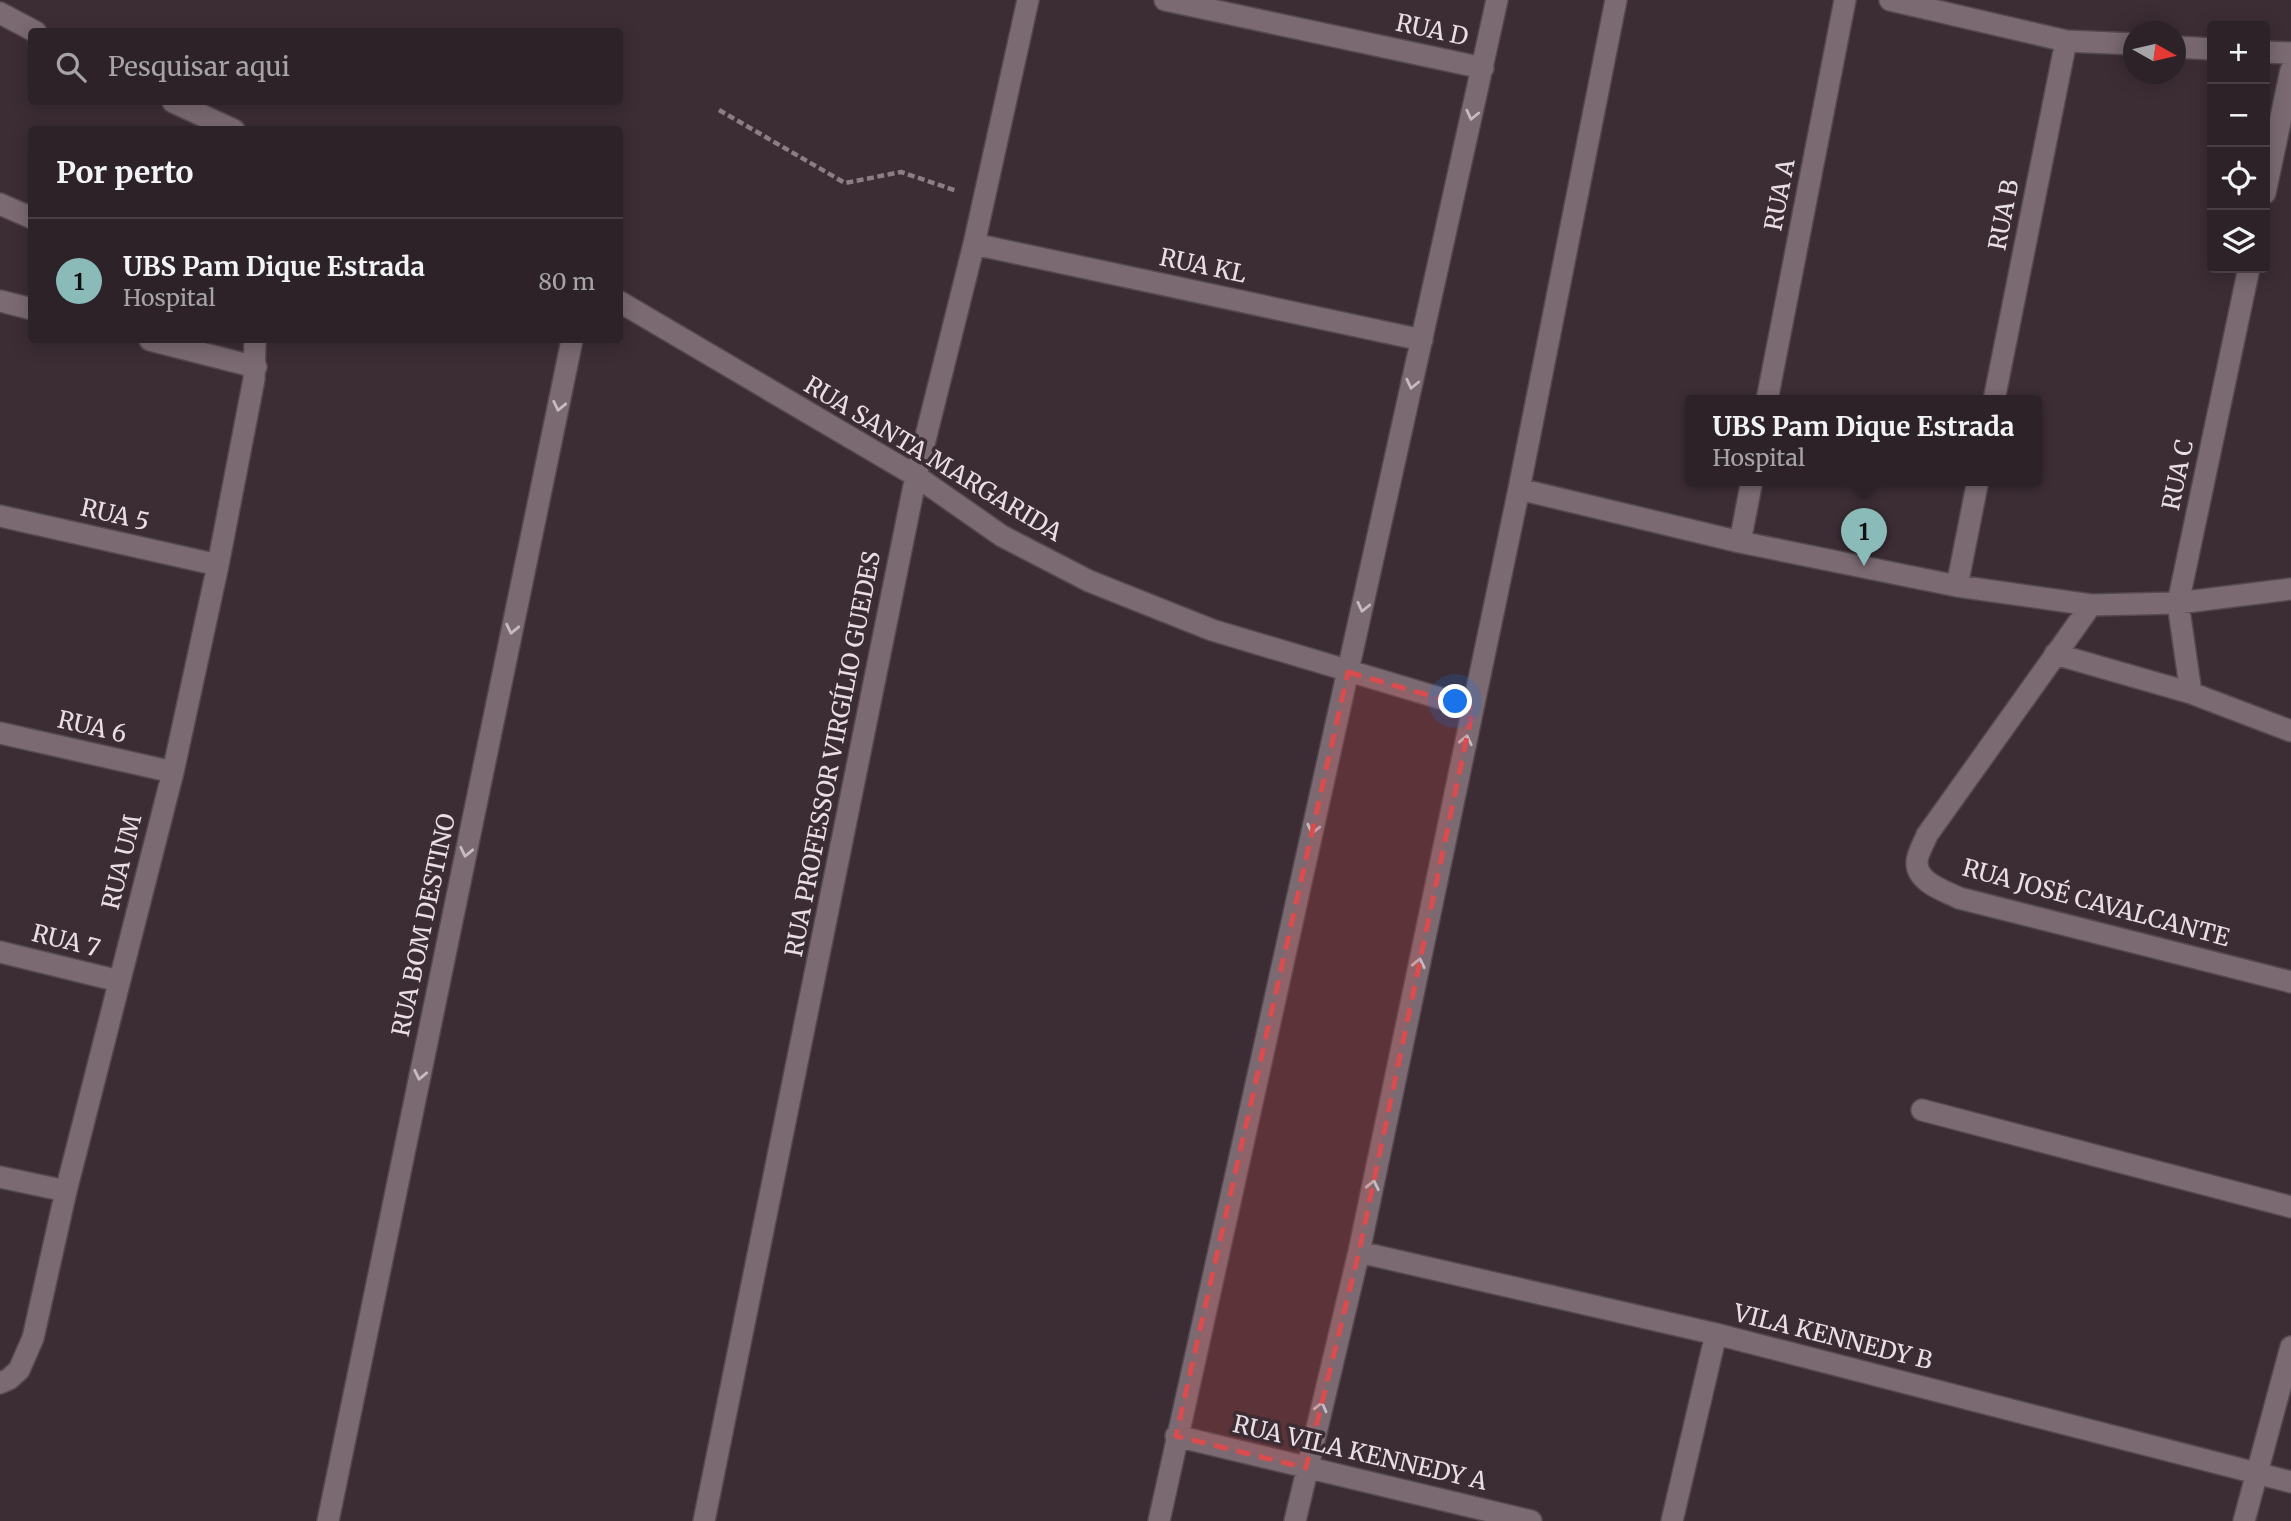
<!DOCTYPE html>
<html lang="pt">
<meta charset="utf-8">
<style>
body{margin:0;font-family:Merriweather,serif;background:#352a2f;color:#f1f3f6}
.controls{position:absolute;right:21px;top:21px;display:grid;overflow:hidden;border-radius:7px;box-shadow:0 4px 18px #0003}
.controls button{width:63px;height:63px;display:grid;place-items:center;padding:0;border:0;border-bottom:2px solid #483f44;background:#2d2227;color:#f1f3f6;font:35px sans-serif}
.compass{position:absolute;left:2123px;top:21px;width:63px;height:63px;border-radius:50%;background:#2d2227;box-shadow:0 4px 18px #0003;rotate:98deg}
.you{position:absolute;left:1456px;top:702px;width:24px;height:24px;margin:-18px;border:5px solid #fff;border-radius:50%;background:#1a73e8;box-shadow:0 0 0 10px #1a73e833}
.badge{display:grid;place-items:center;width:46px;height:46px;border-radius:50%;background:#8bbbb9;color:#111;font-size:23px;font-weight:700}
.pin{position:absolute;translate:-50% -58px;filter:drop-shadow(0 2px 4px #0008)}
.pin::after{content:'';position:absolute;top:37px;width:24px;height:21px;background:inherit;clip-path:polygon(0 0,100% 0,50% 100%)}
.popup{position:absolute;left:1685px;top:395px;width:357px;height:91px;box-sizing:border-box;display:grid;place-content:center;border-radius:7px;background:#2d2227;filter:drop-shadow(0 2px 5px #0005);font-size:23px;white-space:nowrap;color:#a7a4a7}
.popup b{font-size:26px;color:#f1f3f6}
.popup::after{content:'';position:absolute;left:50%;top:100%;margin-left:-14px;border:14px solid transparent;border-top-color:#2d2227}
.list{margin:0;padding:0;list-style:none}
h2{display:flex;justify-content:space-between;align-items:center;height:91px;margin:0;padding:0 28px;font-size:30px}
h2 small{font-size:23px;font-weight:400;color:#a7a4a7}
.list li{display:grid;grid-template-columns:46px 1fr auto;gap:21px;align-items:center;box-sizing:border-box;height:126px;padding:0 28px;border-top:2px solid #483f44}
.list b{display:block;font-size:26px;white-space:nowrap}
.list p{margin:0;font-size:23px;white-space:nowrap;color:#a7a4a7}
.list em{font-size:23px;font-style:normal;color:#a7a4a7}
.icon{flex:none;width:38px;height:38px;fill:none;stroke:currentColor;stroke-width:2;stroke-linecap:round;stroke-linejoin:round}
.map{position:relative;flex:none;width:2291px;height:1521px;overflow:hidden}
.search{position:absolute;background:#2d2227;box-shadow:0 4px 18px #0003;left:28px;top:28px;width:595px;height:77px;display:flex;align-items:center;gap:18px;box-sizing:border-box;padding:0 24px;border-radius:7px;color:#a7a4a7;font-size:26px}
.panel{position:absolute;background:#2d2227;box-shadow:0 4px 18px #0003;left:28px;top:126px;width:595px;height:217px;border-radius:7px}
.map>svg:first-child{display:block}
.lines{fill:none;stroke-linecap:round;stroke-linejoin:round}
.minor-casing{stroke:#55494f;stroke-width:24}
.path{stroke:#8a7d83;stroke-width:4.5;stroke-dasharray:7 3.5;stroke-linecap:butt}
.minor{stroke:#7b6a72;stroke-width:21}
.oneway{stroke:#c7bbc1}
.marked{fill:#da4c4d;fill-opacity:0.2;stroke:#da4c4d;stroke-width:5;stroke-dasharray:14 9;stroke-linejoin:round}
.labels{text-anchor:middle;stroke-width:7;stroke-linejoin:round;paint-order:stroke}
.street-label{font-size:24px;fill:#e8dee3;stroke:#3c2d34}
</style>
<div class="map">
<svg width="2291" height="1521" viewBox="0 0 2291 1521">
<rect width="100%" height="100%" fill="#3c2d34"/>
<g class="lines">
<g class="minor-casing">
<path id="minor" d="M1165 0 1483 68
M1890 0 2066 41 2134 44
M0 13 36 32
M2176 47 2212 49
M2265 52 2291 53
M173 102 234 130
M2265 193 2291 70
M0 204 32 218
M974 244 1422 340
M0 301 32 309
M620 302 916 476 1002 536 1089 581 1212 630 1473 708
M150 340 256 367
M1767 400 1845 0
M1994 400 2066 41
M1519 489 1740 542 1957 586 2091 605 2178 603 2291 589
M0 516 218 565
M1740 542 1752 480
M1957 586 1978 480
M2091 605 1927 835C1924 843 1917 854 1917 862 1916 882 1945 891 1959 898L2291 982
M2055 654 2191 693 2291 731
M2191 693 2178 603 2249 268
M0 733 173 772
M0 952 119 981
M1922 1110 2291 1207
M0 1177 66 1191
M1359 1252 1716 1334 2291 1482
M0 1383 9 1379 19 1370 33 1338 66 1191 173 772 218 565 254 379 255 340
M1176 1436 1531 1521
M328 1521 572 340
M704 1521 916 476 974 244 1028 0
M1159 1521 1497 0
M1295 1521 1359 1252 1519 489 1616 0
M1672 1521 1716 1334
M2244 1521 2291 1347"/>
</g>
<path class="path" d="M719 110 845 183 901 172 957 191"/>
<use href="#minor" class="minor"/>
</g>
<defs><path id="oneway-chevron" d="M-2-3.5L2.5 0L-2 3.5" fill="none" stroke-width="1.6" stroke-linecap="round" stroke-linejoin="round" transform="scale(1.75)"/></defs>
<g class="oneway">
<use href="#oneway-chevron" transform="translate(1472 115) rotate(103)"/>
<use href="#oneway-chevron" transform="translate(1412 384) rotate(103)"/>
<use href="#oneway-chevron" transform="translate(559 406) rotate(102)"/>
<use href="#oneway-chevron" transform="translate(1363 607) rotate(103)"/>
<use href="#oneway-chevron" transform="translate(512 629) rotate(102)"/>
<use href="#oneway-chevron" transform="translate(1466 740) rotate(-78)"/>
<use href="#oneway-chevron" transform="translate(1313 829) rotate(103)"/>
<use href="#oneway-chevron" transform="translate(466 852) rotate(102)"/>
<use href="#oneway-chevron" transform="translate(1419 963) rotate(-78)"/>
<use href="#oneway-chevron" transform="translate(420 1075) rotate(102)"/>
<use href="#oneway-chevron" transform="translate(1373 1185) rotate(-78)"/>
<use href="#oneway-chevron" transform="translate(1321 1407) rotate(-76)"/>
</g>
<path class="marked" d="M1348 672 1473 708 1359 1252 1306 1468 1176 1436Z"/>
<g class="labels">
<g class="street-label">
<text transform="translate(1432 30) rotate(12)" y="8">RUA D</text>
<text transform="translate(1780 195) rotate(-79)" y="8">RUA A</text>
<text transform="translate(2004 215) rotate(-79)" y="8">RUA B</text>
<text transform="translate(1203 266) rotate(12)" y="8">RUA KL</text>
<text transform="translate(933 459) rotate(31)" y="8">RUA SANTA MARGARIDA</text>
<text transform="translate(2178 475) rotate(-78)" y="8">RUA C</text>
<text transform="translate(115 515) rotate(13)" y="8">RUA 5</text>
<text transform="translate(92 727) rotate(13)" y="8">RUA 6</text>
<text transform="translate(833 754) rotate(-79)" y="8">RUA PROFESSOR VIRGÍLIO GUEDES</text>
<text transform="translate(122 862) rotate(-76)" y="8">RUA UM</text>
<text transform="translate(2096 903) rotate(15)" y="8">RUA JOSÉ CAVALCANTE</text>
<text transform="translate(424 925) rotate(-78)" y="8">RUA BOM DESTINO</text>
<text transform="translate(66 941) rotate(14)" y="8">RUA 7</text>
<text transform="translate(1833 1337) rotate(14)" y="8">VILA KENNEDY B</text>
<text transform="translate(1360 1453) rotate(13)" y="8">RUA VILA KENNEDY A</text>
</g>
</g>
</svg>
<div class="controls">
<button>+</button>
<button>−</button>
<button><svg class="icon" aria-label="locate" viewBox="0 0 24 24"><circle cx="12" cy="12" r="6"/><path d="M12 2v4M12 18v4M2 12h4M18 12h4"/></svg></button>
<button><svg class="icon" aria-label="layers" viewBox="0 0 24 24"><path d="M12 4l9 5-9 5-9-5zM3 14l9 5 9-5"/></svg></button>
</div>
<svg class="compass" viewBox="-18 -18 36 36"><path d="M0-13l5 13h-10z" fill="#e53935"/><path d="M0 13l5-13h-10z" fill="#a7a4a7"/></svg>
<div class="you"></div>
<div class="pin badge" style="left:1864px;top:566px">1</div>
<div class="popup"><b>UBS Pam Dique Estrada</b>Hospital</div>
<div class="search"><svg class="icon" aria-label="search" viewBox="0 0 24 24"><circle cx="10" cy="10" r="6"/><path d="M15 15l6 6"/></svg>Pesquisar aqui</div>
<section class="panel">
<h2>Por perto<small></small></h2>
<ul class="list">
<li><span class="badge">1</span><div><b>UBS Pam Dique Estrada</b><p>Hospital</p></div><em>80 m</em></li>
</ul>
</section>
</div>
